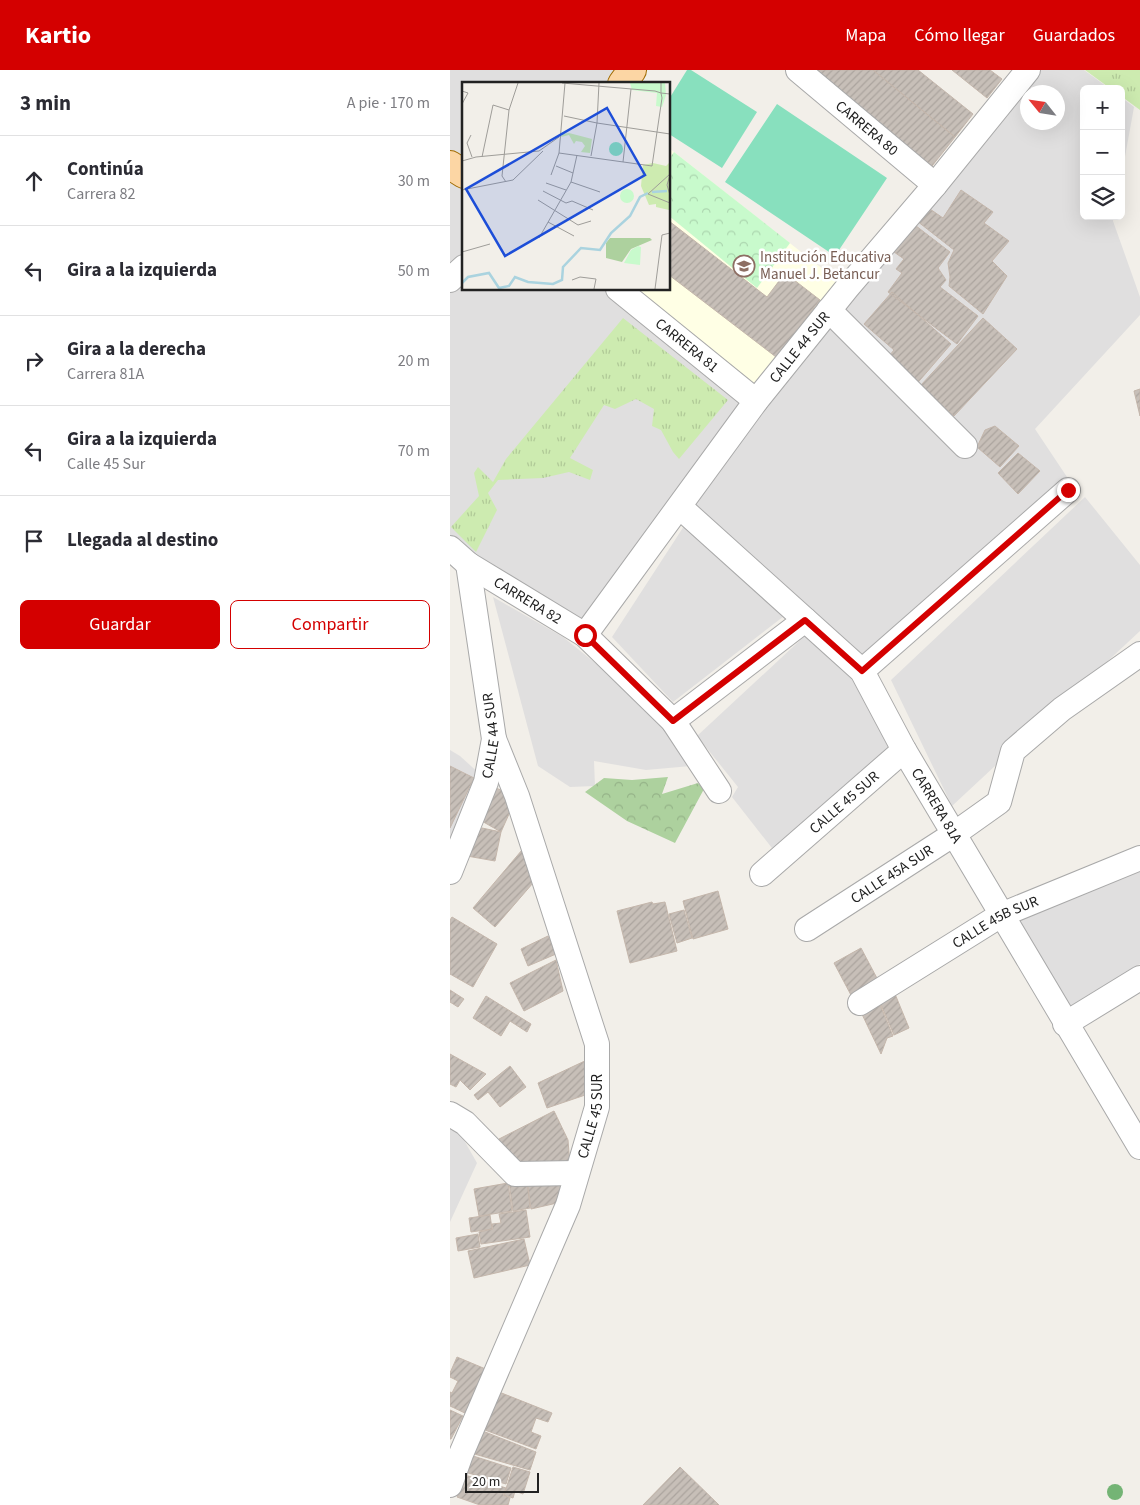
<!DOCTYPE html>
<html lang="es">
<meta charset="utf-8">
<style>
body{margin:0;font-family:"Source Sans 3",sans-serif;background:#f7f7f7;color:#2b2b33}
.controls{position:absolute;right:15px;top:15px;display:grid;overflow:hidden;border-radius:8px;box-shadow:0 5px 20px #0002}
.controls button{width:45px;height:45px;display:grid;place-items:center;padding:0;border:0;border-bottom:1px solid #e1e1e2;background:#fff;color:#2b2b33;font:25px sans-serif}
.compass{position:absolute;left:570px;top:15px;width:45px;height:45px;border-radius:50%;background:#fff;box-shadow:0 5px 20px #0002;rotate:300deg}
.scale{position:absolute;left:15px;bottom:12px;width:74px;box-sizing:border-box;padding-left:5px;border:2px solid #222;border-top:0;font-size:14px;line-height:18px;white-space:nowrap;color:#222;-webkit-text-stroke:4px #fff;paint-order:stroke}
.stop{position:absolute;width:15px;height:15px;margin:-11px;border:4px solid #d40000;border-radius:50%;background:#fff}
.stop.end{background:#d40000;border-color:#fff;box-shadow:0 1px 5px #0008}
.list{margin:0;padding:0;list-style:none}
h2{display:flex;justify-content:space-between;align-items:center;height:65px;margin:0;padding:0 20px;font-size:21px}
h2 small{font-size:16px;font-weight:400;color:#7c7c81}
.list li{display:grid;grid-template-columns:32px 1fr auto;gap:15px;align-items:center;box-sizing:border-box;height:90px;padding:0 20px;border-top:1px solid #e1e1e2}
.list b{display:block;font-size:19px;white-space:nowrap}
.list p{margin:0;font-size:16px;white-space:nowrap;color:#7c7c81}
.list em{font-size:16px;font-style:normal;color:#7c7c81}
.actions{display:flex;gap:10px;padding:15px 20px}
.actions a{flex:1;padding:11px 0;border:1px solid #d40000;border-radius:8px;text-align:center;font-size:18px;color:#d40000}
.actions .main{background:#d40000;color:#fff}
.icon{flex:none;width:28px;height:28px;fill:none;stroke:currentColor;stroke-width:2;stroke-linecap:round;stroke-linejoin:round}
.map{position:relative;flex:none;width:690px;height:1435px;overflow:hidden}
header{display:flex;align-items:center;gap:30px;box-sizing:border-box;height:70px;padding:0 25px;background:#d40000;color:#fff}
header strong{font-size:24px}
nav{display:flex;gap:28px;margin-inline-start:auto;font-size:18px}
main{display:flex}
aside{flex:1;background:#fff}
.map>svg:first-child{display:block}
.residential{fill:#e0dfdf;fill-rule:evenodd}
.education{fill:#ffffe5}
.grass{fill:url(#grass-tufts)}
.forest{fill:url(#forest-crowns)}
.park{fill:url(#park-crowns)}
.pitch{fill:#88e0be}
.building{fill:url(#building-hatch);stroke:#c4b6ab}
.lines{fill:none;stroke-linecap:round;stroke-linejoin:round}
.minor-casing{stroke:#a9a9a9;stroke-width:26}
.major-casing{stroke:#a06b00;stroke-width:30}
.minor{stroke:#fff;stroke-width:24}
.major{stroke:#fcd6a4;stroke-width:28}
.tree{fill:#74b475}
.route{stroke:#d40000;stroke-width:6}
.labels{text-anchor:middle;stroke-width:5;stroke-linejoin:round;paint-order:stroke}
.street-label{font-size:15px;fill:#222;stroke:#fff}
.education-label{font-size:15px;fill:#785e54;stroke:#fff;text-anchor:start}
.inset-river{fill:none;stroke:#aad3df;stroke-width:2.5}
.inset-road{fill:none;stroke:#9f9d99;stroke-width:1}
.view{fill:#1d4ed8;fill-opacity:0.15;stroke:#1d4ed8;stroke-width:2.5}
.inset-edge{fill:none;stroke:#222;stroke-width:2.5}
</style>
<header>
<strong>Kartio</strong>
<nav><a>Mapa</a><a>Cómo llegar</a><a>Guardados</a></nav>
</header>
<main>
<aside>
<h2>3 min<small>A pie · 170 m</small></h2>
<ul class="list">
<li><svg class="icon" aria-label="ahead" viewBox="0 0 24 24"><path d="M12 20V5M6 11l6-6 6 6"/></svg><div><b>Continúa</b><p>Carrera 82</p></div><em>30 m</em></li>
<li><svg class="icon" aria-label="left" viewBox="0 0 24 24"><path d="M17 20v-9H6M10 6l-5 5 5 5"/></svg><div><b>Gira a la izquierda</b></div><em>50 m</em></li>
<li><svg class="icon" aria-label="right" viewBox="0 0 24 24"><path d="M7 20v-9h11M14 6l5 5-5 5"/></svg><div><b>Gira a la derecha</b><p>Carrera 81A</p></div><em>20 m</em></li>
<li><svg class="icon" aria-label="left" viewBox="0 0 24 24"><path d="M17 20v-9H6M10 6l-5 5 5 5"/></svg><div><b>Gira a la izquierda</b><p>Calle 45 Sur</p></div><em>70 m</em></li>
<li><svg class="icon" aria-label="arrive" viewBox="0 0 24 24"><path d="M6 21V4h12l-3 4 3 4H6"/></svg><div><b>Llegada al destino</b></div></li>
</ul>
<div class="actions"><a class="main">Guardar</a><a>Compartir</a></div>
</aside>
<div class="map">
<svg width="690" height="1435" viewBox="0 0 690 1435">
<defs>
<pattern id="grass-tufts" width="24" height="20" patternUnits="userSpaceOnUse" patternTransform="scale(1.25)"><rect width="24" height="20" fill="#cdebb0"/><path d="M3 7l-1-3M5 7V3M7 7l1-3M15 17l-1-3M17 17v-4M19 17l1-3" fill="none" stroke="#b0c997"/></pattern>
<pattern id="forest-crowns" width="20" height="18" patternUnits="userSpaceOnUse" patternTransform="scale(1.25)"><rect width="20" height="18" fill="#add19e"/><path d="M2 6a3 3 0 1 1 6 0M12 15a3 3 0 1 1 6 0" fill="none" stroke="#95b388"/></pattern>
<pattern id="park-crowns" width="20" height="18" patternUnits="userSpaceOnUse" patternTransform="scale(1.25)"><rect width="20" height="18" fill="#c8facc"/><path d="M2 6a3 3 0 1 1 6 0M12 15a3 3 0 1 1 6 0" fill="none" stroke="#acd6af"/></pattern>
<pattern id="building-hatch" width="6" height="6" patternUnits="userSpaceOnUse" patternTransform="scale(1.25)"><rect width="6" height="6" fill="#c7bfb8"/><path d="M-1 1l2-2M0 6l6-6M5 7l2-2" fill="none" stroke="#aba49e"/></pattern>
</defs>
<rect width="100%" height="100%" fill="#f2efe9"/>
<path class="residential" d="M0 0H175L164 14H14V98L0 90Z
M578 0H634L660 19H634V146H664L663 151 690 227V245L585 359 623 416 412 601 230 437 135 565 0 478V212L14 199V219H160L306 331ZM578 22H608V52H578Z
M671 27 684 37 671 109Z
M0 101 14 110V195L0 209Z
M635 427 690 495V561L502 736 441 610Z
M236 453 338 543 223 632 162 567Z
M43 527 113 567 149 596 252 695 196 700 144 691 145 716 120 717 88 696Z
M359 562 414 615 445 678 325 782 282 727 288 717 247 666Z
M0 680 10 686 32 706 0 781Z
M690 797V894L617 938 570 851 628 823Z
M0 1057 10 1063 27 1093 0 1152Z"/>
<path class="education" d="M219 78 397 218 306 331 172 219H219Z"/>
<path class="grass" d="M635 0H690V40L671 26V19H661Z
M173 248 278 330 229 389 223 382 211 360 202 356 204 339 186 329 165 339 154 335 120 388 143 400 140 410 119 402 93 408 48 410 38 423 47 440 26 482 1 457 29 426 24 403 28 397 43 412 56 389Z"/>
<path class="forest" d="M218 707 212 724 248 713 254 719 225 773 177 751 135 722 154 708 182 710Z"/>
<path class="park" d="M224 82 340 173 307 218 219 146V89Z"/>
<path class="pitch" d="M237 0H241L307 42 272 98 219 64V29Z
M327 34 437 108 385 186 275 112Z"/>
<path class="building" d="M364 0H423L505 67 482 96Z
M423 0H468L523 44 505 67Z
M502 0H540L552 9 537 28Z
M511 120 543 142 534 153 559 171 542 191 557 206 533 244 499 216 500 207 498 193 504 180 467 151 477 137 493 148Z
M457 149 500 182 488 198 496 210 490 217 528 246 507 274 438 222 452 203 446 199 454 189 437 177Z
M219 151 317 227 335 203 370 230 326 287 219 205Z
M442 222 501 274 464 317 435 291 444 280 414 254Z
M533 248 567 279 504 346 471 315Z
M690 319V346L684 321Z
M545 356 569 376 550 397 527 377 535 360Z
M568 383 590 401 568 424 548 403Z
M0 696 24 708 0 758Z
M43 717 67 726 51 762 30 750Z
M32 758 51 762 45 791 17 786Z
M72 780 83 813 45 857 23 838Z
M268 821 278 859 243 869 233 831Z
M202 832 203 834 215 832 227 881 180 893 167 841Z
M234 840 242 868 227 873 219 844Z
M2 847 47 874 23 917 0 904V850Z
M98 866 106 884 78 896 71 879Z
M411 878 429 912 402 927 384 893Z
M106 890 113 921 74 941 60 913Z
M0 920 14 929 8 937 0 932Z
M445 924 459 958 444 965 429 930Z
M36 926 81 954 77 962 60 951 51 966 23 948Z
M429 932 443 966 437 968 431 984 410 940Z
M0 984 36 1004 20 1020 10 1010 6 1017 0 1014Z
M139 989 144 1022 97 1038 88 1013Z
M60 996 76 1017 50 1037 38 1022 28 1030 24 1025Z
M104 1041 118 1070 120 1096 63 1094 49 1069Z
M117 1107 107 1133 81 1139 77 1111Z
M77 1111 80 1138 63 1141 59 1112Z
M58 1113 62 1141 29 1146 24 1119Z
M76 1140 80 1167 31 1174 29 1162 43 1159 42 1154 51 1153 49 1144Z
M40 1145 42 1159 21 1162 19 1148Z
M28 1164 30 1177 8 1181 6 1168Z
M74 1169 80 1195 24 1208 18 1181Z
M7 1287 38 1300 17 1344 0 1336V1322L2 1323 8 1311 0 1307V1303Z
M49 1322 102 1343 98 1352 86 1348 81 1362 91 1366 86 1379 35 1360Z
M0 1340 13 1346 1 1369H0Z
M30 1360 86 1382 80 1400 21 1383Z
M20 1385 61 1398 56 1414 15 1402Z
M63 1397 80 1402 73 1424 65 1421 63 1428 54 1425Z
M230 1397 269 1435H193Z
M15 1405 56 1418 53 1425 60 1428 58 1435H30L7 1427Z"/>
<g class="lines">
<g class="minor-casing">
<g id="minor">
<path id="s1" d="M348 0 485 115"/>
<path d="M0 210 14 197"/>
<path id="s2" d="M168 219 306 331"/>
<path d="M379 240 515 376"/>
<path id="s3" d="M230 437 412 601 454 680 690 1077"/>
<path id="s4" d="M0 478 18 494 135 565 223 651 269 721"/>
<path id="s5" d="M135 565 306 331 397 218 485 115 578 0"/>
<path d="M412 601 618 420"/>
<path d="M223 651 355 550"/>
<path id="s6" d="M0 802 36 712 44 669 18 494"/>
<path id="s7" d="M312 804 454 680"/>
<path id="s8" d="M357 859 504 764 549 732 563 681 612 639 690 584"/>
<path id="s9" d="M410 933 551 845 690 788"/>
<path d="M615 954 690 908"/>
<path d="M0 1044 15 1053 65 1104 126 1103"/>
<path id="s10" d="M0 1415 11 1384 118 1135 147 1037V974L67 726 44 669"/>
</g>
</g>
<g class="major-casing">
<path id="major" d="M172 14 182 0
M0 95 14 104"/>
</g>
<use href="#minor" class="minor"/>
<use href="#major" class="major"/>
</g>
<circle class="tree" cx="665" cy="1422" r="8"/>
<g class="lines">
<path class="route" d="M135 565 223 651 355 550 412 601 618 420"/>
</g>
<defs>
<g id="school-ring" transform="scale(1.125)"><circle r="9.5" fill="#fff" stroke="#8d6e63" stroke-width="1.5"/><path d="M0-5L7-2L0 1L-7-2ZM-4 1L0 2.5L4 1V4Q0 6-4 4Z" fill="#8d6e63"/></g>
</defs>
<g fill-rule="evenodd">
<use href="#school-ring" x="294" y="196"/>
</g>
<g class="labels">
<g class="street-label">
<text dy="5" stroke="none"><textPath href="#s1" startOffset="90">CARRERA 80</textPath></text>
<text dy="5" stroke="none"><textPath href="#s2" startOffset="89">CARRERA 81</textPath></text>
<text dy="5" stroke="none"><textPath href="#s5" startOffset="359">CALLE 44 SUR</textPath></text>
<text dy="5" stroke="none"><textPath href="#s4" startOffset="94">CARRERA 82</textPath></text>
<text dy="5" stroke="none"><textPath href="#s6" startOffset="144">CALLE 44 SUR</textPath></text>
<text dy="5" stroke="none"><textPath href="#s7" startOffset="109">CALLE 45 SUR</textPath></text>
<text dy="5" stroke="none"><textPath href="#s3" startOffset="399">CARRERA 81A</textPath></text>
<text dy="5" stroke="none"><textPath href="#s8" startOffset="101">CALLE 45A SUR</textPath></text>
<text dy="5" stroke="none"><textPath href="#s9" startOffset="158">CALLE 45B SUR</textPath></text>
<text dy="5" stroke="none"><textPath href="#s10" startOffset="396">CALLE 45 SUR</textPath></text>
</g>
<g class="education-label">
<text x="310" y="192">Institución Educativa<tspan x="310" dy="17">Manuel J. Betancur</tspan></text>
</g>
</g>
<g transform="translate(12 12)">
<rect width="208" height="208" fill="#f2efe9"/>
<path d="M107 51 130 57 128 71 119 70 123 64 120 60 114 59 112 62 107 53 99 55 100 52ZM191 81 204 84 207 81V128L194 125V122L187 123 179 104 181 83Z" fill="#cdebb0"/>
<path d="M148 156H188L190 158 169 167 160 180 144 176V161Z" fill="#add19e"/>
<path d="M168 1H203L204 13 200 25 194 24 195 11 170 8ZM158 114a7 7 0 1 1 14 0a7 7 0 1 1-14 0ZM176 164 179 165 178 183 162 181 169 168Z" fill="#c8facc"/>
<path d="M147 67a7 7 0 1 1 14 0a7 7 0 1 1-14 0Z" fill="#88e0be"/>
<path class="inset-river" d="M190 110 205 109M0 201 6 195 27 191 37 206 47 204 53 195 66 200 91 202 100 198 101 185 119 166 138 168 149 151 168 134 178 115 186 111"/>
<path class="inset-road" d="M137 1 135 41 208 52M199 1V11L208 12M0 22 6 11 0 9M102 34 135 41 129 74M9 53 5 61 10 75M97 71 190 84 200 16 199 11 193 9 100 1M20 75 31 23 47 28M0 79 14 75 77 69 97 55M161 80 169 7M94 84 111 91M208 92 186 112 208 121M89 93 97 71 103 1M208 93 205 103 208 113M44 100 40 94 47 28 56 1M109 100 138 110M84 101 104 108M0 108 51 98 81 69M81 109 104 121 110 119 131 128M76 118 116 143 129 139M86 140 112 154M77 156 109 100 115 73M0 170 28 162M110 198 118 195 134 197 132 207M193 207 200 153 208 151"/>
<path class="view" d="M145 26 183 93 43 174 4 107Z"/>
<rect width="208" height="208" class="inset-edge"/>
</g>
</svg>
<div class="controls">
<button>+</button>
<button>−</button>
<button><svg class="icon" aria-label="layers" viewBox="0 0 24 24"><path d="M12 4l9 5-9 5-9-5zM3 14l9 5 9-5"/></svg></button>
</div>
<svg class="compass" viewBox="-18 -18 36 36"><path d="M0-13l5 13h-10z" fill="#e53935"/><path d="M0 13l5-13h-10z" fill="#7c7c81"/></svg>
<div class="scale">20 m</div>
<div class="stop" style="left:135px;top:565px"></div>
<div class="stop end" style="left:618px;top:420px"></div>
</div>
</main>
